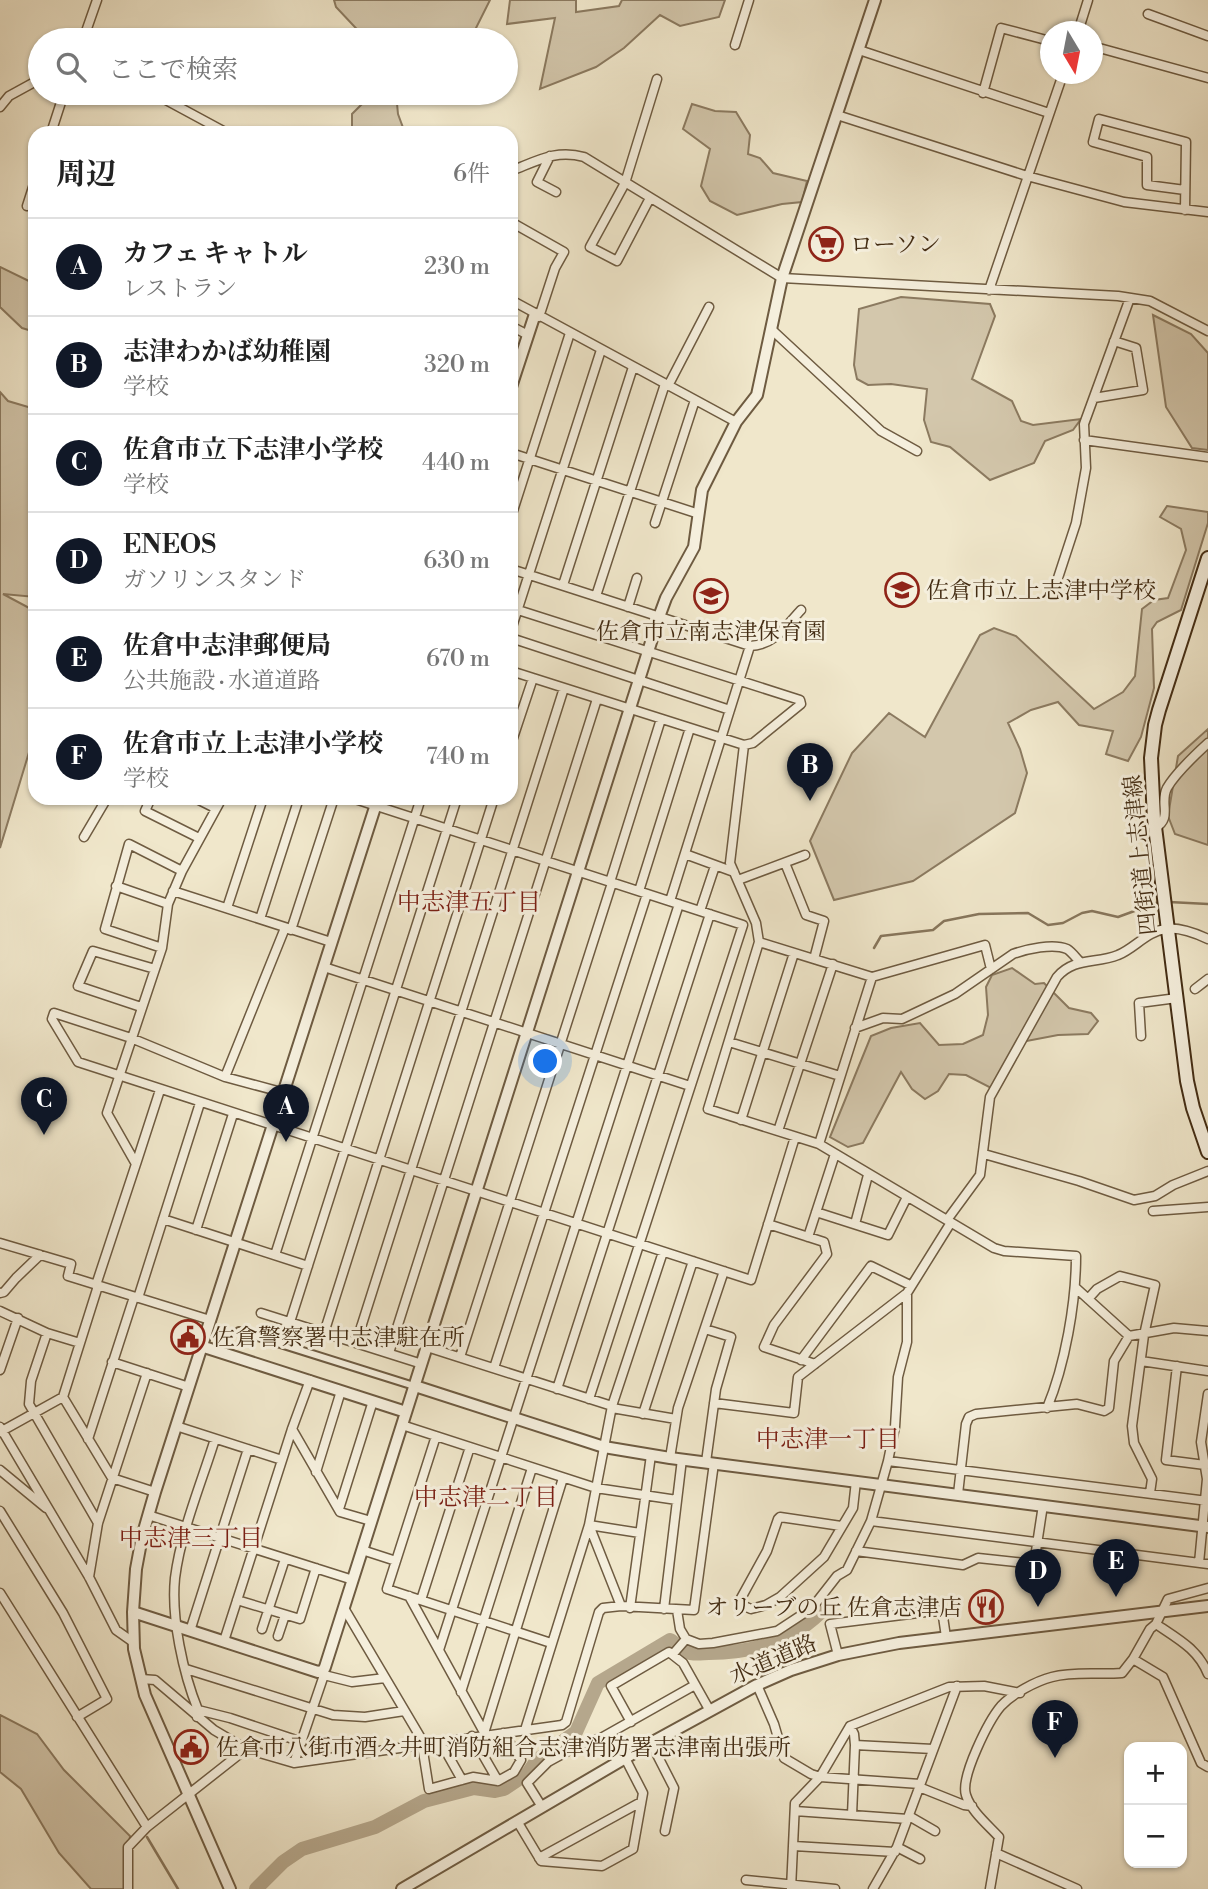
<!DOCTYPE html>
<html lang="ja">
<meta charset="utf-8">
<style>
body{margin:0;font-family:"Libre Bodoni","Noto Serif JP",serif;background:#f2f2f2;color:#222}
.controls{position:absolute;right:21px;bottom:21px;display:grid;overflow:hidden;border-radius:14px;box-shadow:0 2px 5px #0004}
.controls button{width:63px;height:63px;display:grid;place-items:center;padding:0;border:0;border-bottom:2px solid #e0e0e0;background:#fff;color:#222;font:35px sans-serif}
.compass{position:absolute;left:1040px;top:21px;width:63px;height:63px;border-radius:50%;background:#fff;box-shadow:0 2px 5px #0004;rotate:170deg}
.you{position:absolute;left:546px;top:1062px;width:24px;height:24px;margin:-18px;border:5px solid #fff;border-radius:50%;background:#1a73e8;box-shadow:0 0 0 10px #1a73e833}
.badge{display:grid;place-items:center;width:46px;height:46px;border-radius:50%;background:#111827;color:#fff;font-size:23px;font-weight:700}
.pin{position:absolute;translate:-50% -58px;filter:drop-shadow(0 2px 4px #0008)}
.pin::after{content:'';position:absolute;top:37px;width:24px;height:21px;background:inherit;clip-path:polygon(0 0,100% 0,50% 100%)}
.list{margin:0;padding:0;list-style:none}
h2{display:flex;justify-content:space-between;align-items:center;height:91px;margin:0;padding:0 28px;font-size:30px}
h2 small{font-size:23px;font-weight:400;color:#767676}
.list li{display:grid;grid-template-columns:46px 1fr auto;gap:21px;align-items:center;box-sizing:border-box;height:98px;padding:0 28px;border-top:2px solid #e0e0e0}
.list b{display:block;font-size:26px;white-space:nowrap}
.list p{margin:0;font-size:23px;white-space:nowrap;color:#767676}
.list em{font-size:23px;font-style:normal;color:#767676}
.icon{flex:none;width:38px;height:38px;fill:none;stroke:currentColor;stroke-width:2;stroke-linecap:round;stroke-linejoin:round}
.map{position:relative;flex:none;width:1208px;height:1889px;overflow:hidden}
.search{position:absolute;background:#fff;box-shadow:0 2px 5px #0004;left:28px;top:28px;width:490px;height:77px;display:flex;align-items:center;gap:18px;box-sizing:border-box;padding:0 24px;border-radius:38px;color:#767676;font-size:26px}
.panel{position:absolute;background:#fff;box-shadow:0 2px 5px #0004;left:28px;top:126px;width:490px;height:679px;border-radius:21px}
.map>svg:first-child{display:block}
.green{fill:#d3c7ac;stroke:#8b7a60;stroke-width:2}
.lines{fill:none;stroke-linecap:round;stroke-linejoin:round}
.stream{stroke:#87765c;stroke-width:2.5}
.river{stroke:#b5a78c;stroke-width:14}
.pedestrian-casing{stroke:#6e5b41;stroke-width:10}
.minor-casing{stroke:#6e5b41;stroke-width:11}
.tertiary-casing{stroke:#6e5b41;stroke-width:14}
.secondary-casing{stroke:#432c13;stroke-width:16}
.pedestrian{stroke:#f5efdd;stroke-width:6}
.minor{stroke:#f5efdd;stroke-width:8}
.tertiary{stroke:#f5efdd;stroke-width:10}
.secondary{stroke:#f5efdd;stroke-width:12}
.labels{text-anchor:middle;stroke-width:6;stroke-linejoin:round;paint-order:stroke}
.poi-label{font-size:23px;fill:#432c13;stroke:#f5efdd;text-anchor:start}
.street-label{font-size:23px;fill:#432c13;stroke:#f5efdd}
.neighbourhood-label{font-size:24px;fill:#7a1f14;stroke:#f5efdd}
</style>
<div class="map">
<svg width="1208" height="1889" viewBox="0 0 1208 1889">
<rect width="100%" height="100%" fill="#f0e7cb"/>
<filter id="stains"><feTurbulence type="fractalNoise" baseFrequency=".00286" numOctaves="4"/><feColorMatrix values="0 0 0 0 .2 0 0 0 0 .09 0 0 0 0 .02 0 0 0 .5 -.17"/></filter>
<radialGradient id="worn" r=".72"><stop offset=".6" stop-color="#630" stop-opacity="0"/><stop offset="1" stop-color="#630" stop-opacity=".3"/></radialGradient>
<path class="green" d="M334 0H490L471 38 416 37 412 40H367L336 7Z
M510 0H576V12L619 6 622 0H725L719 17 680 26 660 15 624 48 596 67 540 89 555 18 507 24Z
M373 93H396L398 114 405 133H352V114Z
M692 104 715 111 736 112 750 135 748 154 760 158 773 173 807 181 802 202 782 204 737 215 710 201 701 186 710 149 683 129Z
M0 267 35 284V332L22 328 0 307Z
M901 297 990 304 995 316 972 379 1012 401 1021 421 1033 425 1081 419 1073 430 1045 441 1034 463 990 480 950 447 931 442 924 420 927 389 891 384 868 385 857 379 854 365 859 309Z
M1153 315 1191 334 1208 353V450L1192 448 1166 407Z
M0 392 8 401 35 409V597L3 594 33 610 35 618V741L30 749 0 848Z
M1167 506 1208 512V523L1181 610 1157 622 1152 629 1154 688 1141 737 1128 761 1106 754 1113 731 1079 725 1058 702 1031 710 1008 723 1020 749 1027 773 1015 813 913 881 834 900 810 841 852 753 889 713 925 737 980 635 994 628 1016 636 1094 709 1123 692 1135 676 1142 609 1154 600 1168 598 1186 550 1181 529 1160 517Z
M1208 729V845L1175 834 1168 816 1178 756Z
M1012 968 1035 984 1044 983 1069 1008 1091 1013 1098 1021 1088 1034 1058 1035 1016 1043 991 1088 966 1075 949 1074 938 1091 925 1099 912 1089 901 1072 863 1143 848 1147 830 1137 871 1036 891 1028 920 1023 939 1045 963 1044 983 1035 988 1015 986 987 992 975Z
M0 1715 37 1734 64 1770 130 1836 124 1889H91L59 1853 21 1789 0 1772Z"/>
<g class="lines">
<path class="stream" d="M1169 902 1208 904
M874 948 881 936 933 930 944 921 979 914 1028 913 1048 925 1063 923 1082 913 1092 911 1118 917 1159 902
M147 1837 178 1889"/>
<path class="river" d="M256 1889 283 1862 302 1849 375 1827 424 1801 474 1788 495 1791 504 1789 528 1773 537 1760 576 1732 598 1683 670 1640C676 1643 681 1649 687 1652 693 1655 703 1653 709 1653 751 1653 790 1642 820 1613"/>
<g class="pedestrian-casing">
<path id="pedestrian" d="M239 1331 414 1386"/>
</g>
<g class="minor-casing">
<path id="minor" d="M1148 14 1208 36
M1078 32 1088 0
M83 40 97 0
M735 45 749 0
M1092 46 1208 78
M859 50 1049 113
M153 93 227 133
M983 93 1001 28 1050 41
M0 107 9 96 40 79
M837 115 1027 176 1124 202 1208 212
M51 133 64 93
M550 156 537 182 556 192
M511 171C537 161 556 149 584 157L782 278 1118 296 1150 301 1208 331
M1185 190 1147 185V157L1093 142 1099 119 1186 142 1185 210
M650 198 617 261 590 247 625 183 657 79
M27 206 35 181
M511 222 564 252 555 268 539 317
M989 290 1063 74
M511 300 736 422
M511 326 528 335
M771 329 881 431 917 451
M668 386 709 307
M1094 398 1143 390 1136 348 1114 341
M1084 440 1208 457
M511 453 699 514
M511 517 570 333
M655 523 695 400
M511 569 750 646C775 645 786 626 801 610
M1056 584 1076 523 1086 468 1084 424 1130 298
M563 585 633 367
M596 596 665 384
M628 607 637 578
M511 630 601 350
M511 638 730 710
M511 671 744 745 753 743 801 704 800 700 518 610
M511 744 533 678
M744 745 730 863 756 923 759 942 708 1109 819 1144 994 1248 1004 1251 1076 1256C1076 1303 1065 1365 1047 1408
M151 798 145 811 199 838
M195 798 215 808
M352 798 743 925 589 1399
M1155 828C1173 818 1159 803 1167 788 1175 774 1196 754 1208 743
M84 837 107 798
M685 854 734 872
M785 863 806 915 824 921 814 959
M738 880 805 855
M610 882 661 719
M116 886 168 904
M173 891 331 942
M639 891 690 728
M670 901 750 646
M227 908 263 798
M700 911 715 866
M260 919 299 798
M291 930 334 798
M759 942 872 977 819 1144
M162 948 105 929 129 844 182 871
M324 967 690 1086
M872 977 985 945 991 969
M1195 989 1208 979
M141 1007 78 986 93 951 155 969
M855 1028 883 1018 902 1019 955 994 1013 954C1027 949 1053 943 1067 949 1072 952 1076 958 1080 962
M1141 1036 1139 1003 1177 998
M729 1042 840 1076
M225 1077 285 928
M285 1093 225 1077 131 1038 54 1013 52 1019 78 1062 751 1280 795 1137
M741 1120 794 953
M778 1131 833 964
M984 1154 1079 1181 1134 1200 1155 1196 1173 1185 1208 1171
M136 1164 160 1090
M1153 1211 1208 1207
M816 1212 888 1235 907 1197
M163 1219 308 1266
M947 1220 980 1175 990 1097 1057 977C1074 957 1096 964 1118 955 1134 949 1147 931 1166 929 1178 927 1197 934 1208 939
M768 1224 824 1242 827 1254 774 1325 764 1347 815 1364
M855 1224 868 1175
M196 1230 233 1114
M808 1237 835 1154
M0 1243 71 1264 68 1276 210 1320
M275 1255 421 798
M96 1285 136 1164 107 1113 162 948 168 904 182 871 222 798
M1076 1288 1129 1336
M0 1293 4 1292 16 1278 40 1255
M138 1298 200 1103
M1088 1299 1097 1289 1120 1276 1155 1285 1144 1335 1132 1426 1134 1443 1152 1479 1150 1493
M0 1311 47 1333 80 1343
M261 1313 422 1364
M290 1322 457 798
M705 1329 731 1337 716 1389 706 1462
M47 1333 31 1381 29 1404 98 1523
M324 1333 494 798
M356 1343 564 688
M427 1347 612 1406
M389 1353 597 699
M460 1357 612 883
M801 1360 871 1266 910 1285
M1141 1361 1208 1371
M112 1362 189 1387
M1177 1366 1166 1460 1205 1465
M494 1368 647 894
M0 1370 18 1318
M557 1389 710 914
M63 1397 112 1478 155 1492
M714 1403 794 1413 798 1377 907 1293 950 1224
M612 1408 676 1419
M643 1414 693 1261
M402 1425 596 1488 677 1500
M176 1426 282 1460
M0 1427 89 1577 116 1630 133 1642
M292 1429 340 1512 371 1521
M0 1432 63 1397 98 1286
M436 1436 387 1589 551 1643
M88 1439 134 1297
M670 1458 678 1408 724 1271
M888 1461 1208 1501
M0 1470 46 1508
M316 1472 341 1391
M958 1494 966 1424 969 1417 976 1414 1077 1404 1104 1411 1109 1408 1114 1361 1129 1336 1174 1328 1208 1331
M339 1509 373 1401
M0 1511 63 1613 107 1699 77 1717
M148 1515 353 1580
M871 1521 1208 1564
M841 1526 780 1517 778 1519 767 1551 740 1600 744 1606 751 1609 766 1605 780 1597 824 1557 853 1508 856 1481
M640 1533 589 1525 621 1606 694 1610 714 1463
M362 1550 396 1561
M856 1551 963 1565 978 1558 1034 1564 1043 1505
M1199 1563 1207 1479 1201 1442 1208 1394
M89 1577 98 1523 147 1373
M0 1593 147 1827 246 1749
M409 1596 485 1734
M237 1600 300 1619 316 1568
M421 1600 470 1447
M344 1608 425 1745
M630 1608 651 1455
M664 1609 682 1459
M1156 1624C1178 1639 1198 1649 1208 1674
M262 1629 285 1559
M190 1631 248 1449
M278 1636 285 1615
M686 1639 699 1644 713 1643 777 1631 812 1608 837 1576 847 1570 871 1521 888 1461 895 1427 898 1377 907 1342V1293
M224 1641 292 1429 310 1380
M439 1650 679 904
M673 1654 686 1639 680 1629 677 1610
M838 1655 830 1624 942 1610 946 1637
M1133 1659 1163 1677 1201 1763 1208 1767
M186 1669 333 1715 365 1717 404 1711
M324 1675 352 1682 385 1678
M141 1679 155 1680 214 1730 246 1749 294 1763 562 1725 566 1722 599 1612 603 1608 621 1606
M757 1685 774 1724 784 1758 811 1774 820 1777 920 1784
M461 1692 532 1468
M198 1710 230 1718 302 1742
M197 1717 198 1710C183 1673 171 1618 175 1578 181 1531 201 1484 215 1439
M631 1722 611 1686 669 1652 683 1663 710 1711
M850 1726 854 1734 855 1745 852 1815
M485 1730 563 1478
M525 1730 589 1525 612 1406 663 1252
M472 1736 498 1781
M440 1741 462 1780
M651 1743 674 1788 665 1831
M422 1745 429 1789 473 1777 498 1781 514 1772 521 1760 503 1733
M855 1745 933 1749
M294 1763 324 1675 323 1671
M919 1787 964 1805 972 1806
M542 1807 527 1783 548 1762 579 1745 601 1738 695 1685
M795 1811 908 1819
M909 1816 935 1831
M517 1821 541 1861 602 1866 633 1849 643 1793 625 1758
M794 1846 895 1852
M897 1847 920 1859
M996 1853 1077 1889
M539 1858 641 1802
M746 1880 835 1889
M128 1889V1847L147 1827
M791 1889 795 1803 820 1777 850 1726 949 1687 984 1686 1020 1693
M873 1889 897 1847 957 1686
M990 1889 999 1837C987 1824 971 1811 966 1795 960 1777 989 1720 1001 1706 1012 1694 1036 1681 1052 1677 1074 1671 1099 1675 1122 1673L1133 1659 1150 1629 1156 1624 1168 1599 1208 1588"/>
</g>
<g class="tertiary-casing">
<path id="tertiary" d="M511 387 535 314
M201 1346 406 1412
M415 1386 604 1447 670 1458 1208 1527
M133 1612 318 1672 323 1671 325 1667 659 617 666 598 694 547 702 490 736 422 757 395 782 278 875 0
M230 1889 145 1695 134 1649 133 1612 136 1569 142 1537 155 1492 378 798
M402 1889 651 1743 757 1685 791 1670 838 1655 899 1643 1208 1606"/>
</g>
<g class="secondary-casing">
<path id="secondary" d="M1208 558 1159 710 1155 725 1151 758 1154 819 1187 1081 1193 1108 1208 1152"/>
</g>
<use href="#pedestrian" class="pedestrian"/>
<use href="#minor" class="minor"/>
<use href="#tertiary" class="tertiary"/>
<use href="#secondary" class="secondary"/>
</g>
<defs>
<g id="supermarket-ring" transform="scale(1.75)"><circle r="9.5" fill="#f5efdd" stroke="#8f2418" stroke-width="1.5"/><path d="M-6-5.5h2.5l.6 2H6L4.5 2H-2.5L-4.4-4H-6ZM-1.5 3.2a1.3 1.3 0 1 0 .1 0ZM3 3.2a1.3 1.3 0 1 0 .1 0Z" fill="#8f2418"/></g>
<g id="school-ring" transform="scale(1.75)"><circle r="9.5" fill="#f5efdd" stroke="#8f2418" stroke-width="1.5"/><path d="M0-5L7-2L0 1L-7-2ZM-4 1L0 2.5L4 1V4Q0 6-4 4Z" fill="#8f2418"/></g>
<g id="civic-ring" transform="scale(1.75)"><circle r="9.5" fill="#f5efdd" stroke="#8f2418" stroke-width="1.5"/><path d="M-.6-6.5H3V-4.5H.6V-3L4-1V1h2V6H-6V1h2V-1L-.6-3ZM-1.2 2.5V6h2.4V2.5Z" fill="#8f2418"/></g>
<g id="restaurant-ring" transform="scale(1.75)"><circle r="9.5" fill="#f5efdd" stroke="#8f2418" stroke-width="1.5"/><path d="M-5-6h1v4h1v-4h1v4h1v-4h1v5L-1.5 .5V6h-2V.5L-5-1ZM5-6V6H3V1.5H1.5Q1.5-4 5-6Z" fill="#8f2418"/></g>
</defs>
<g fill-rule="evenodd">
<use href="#supermarket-ring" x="826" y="244"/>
<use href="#school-ring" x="902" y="590"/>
<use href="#school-ring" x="711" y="596"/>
<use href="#civic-ring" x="188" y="1337"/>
<use href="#restaurant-ring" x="986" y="1607"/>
<use href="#civic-ring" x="191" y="1747"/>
</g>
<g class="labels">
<g class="poi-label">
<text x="850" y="252">ローソン</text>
<text x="926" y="598">佐倉市立上志津中学校</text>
<text x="711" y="639" text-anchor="middle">佐倉市立南志津保育園</text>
<text x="212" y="1345">佐倉警察署中志津駐在所</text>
<text x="962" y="1615" text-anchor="end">オリーブの丘 佐倉志津店</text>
<text x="216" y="1755">佐倉市八街市酒々井町消防組合志津消防署志津南出張所</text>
</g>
<g class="street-label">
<text transform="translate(1140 855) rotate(-96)" y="8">四街道上志津線</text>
<text transform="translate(773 1659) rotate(-23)" y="8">水道道路</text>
</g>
<g class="neighbourhood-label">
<text x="469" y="910">中志津五丁目</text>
<text x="828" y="1447">中志津一丁目</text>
<text x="486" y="1505">中志津二丁目</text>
<text x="191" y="1546">中志津三丁目</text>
</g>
</g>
<rect width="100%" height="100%" filter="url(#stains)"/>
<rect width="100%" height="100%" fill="url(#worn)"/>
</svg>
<div class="controls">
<button>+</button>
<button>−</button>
</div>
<svg class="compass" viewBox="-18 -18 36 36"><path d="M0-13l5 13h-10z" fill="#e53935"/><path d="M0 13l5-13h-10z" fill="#767676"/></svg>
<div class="you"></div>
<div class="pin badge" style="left:286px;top:1142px">A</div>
<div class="pin badge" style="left:810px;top:801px">B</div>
<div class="pin badge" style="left:44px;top:1135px">C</div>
<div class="pin badge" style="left:1038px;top:1607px">D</div>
<div class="pin badge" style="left:1116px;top:1597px">E</div>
<div class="pin badge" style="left:1055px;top:1758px">F</div>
<div class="search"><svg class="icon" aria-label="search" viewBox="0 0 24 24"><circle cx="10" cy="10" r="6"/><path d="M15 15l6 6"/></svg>ここで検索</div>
<section class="panel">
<h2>周辺<small>6件</small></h2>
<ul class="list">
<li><span class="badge">A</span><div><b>カフェ キャトル</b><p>レストラン</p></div><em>230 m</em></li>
<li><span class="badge">B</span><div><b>志津わかば幼稚園</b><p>学校</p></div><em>320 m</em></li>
<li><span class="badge">C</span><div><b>佐倉市立下志津小学校</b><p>学校</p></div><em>440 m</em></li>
<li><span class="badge">D</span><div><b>ENEOS</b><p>ガソリンスタンド</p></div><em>630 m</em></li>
<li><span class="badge">E</span><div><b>佐倉中志津郵便局</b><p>公共施設 · 水道道路</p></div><em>670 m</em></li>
<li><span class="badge">F</span><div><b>佐倉市立上志津小学校</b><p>学校</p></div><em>740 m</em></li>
</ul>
</section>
</div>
